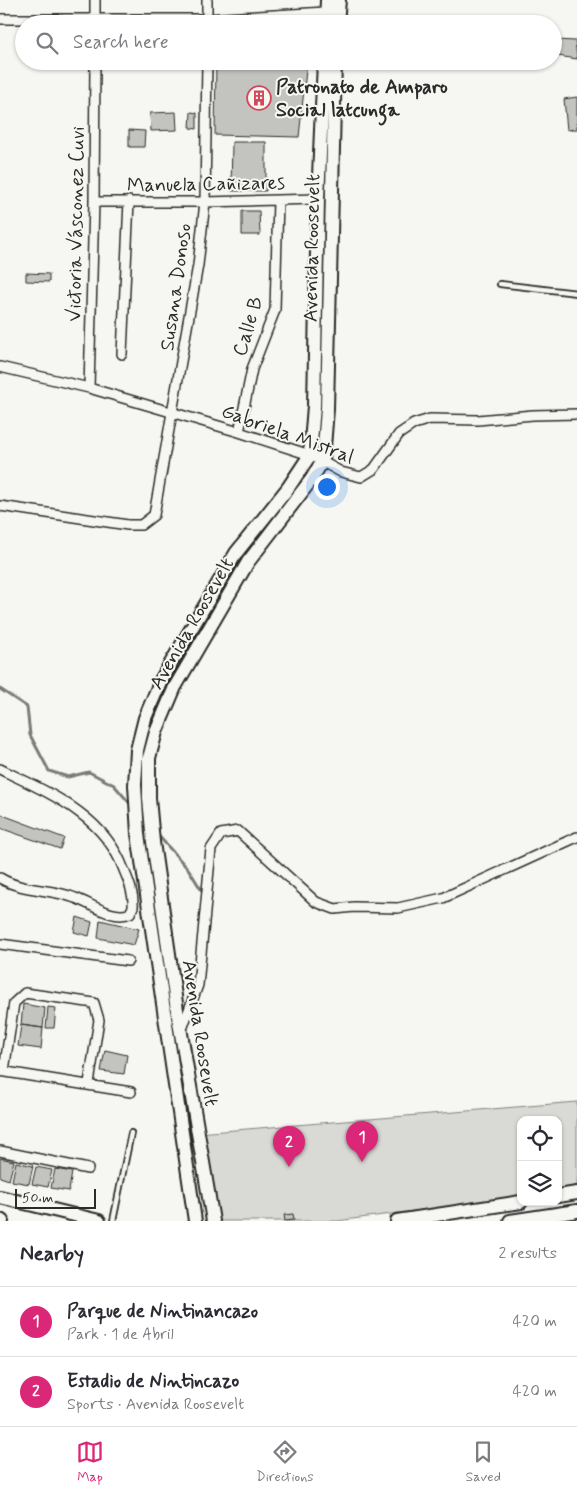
<!DOCTYPE html>
<meta charset="utf-8">
<style>
body{margin:0;font-family:Mynerve,sans-serif;background:#f2f2f3;color:#2b2b33}
.controls{position:absolute;right:15px;bottom:15px;display:grid;overflow:hidden;border-radius:10px;box-shadow:0 1px 4px #0004}
.controls button{width:45px;height:45px;display:grid;place-items:center;padding:0;border:0;border-bottom:1px solid #e1e1e2;background:#fff;color:#2b2b33;font:25px sans-serif}
.scale{position:absolute;left:15px;bottom:12px;width:81px;box-sizing:border-box;padding-left:5px;border:2px solid #2b2b2b;border-top:0;font-size:14px;line-height:18px;white-space:nowrap;color:#2b2b2b;-webkit-text-stroke:4px #f6f6f2;paint-order:stroke}
.you{position:absolute;left:326px;top:486px;width:18px;height:18px;margin:-12px;border:4px solid #fff;border-radius:50%;background:#1a73e8;box-shadow:0 0 0 8px #1a73e833}
.badge{display:grid;place-items:center;width:32px;height:32px;border-radius:50%;background:#db2777;color:#fff;font-size:16px;font-weight:700}
.pin{position:absolute;translate:-50% -41px;filter:drop-shadow(0 1px 2px #0008)}
.pin::after{content:'';position:absolute;top:26px;width:18px;height:15px;background:inherit;clip-path:polygon(0 0,100% 0,50% 100%)}
.list{margin:0;padding:0;list-style:none}
h2{display:flex;justify-content:space-between;align-items:center;height:65px;margin:0;padding:0 20px;font-size:21px}
h2 small{font-size:16px;font-weight:400;color:#7c7c81}
.list li{display:grid;grid-template-columns:32px 1fr auto;gap:15px;align-items:center;box-sizing:border-box;height:70px;padding:0 20px;border-top:1px solid #e1e1e2}
.list b{display:block;font-size:19px;white-space:nowrap}
.list p{margin:0;font-size:16px;white-space:nowrap;color:#7c7c81}
.list em{font-size:16px;font-style:normal;color:#7c7c81}
.icon{flex:none;width:28px;height:28px;fill:none;stroke:currentColor;stroke-width:2;stroke-linecap:round;stroke-linejoin:round}
.map{position:relative;flex:none;width:577px;height:1221px;overflow:hidden}
.search{position:absolute;background:#fff;box-shadow:0 1px 4px #0004;left:15px;right:15px;top:15px;height:55px;display:flex;align-items:center;gap:12px;box-sizing:border-box;padding:0 18px;border-radius:28px;color:#7c7c81;font-size:19px}
.sheet{height:205px;background:#fff}
nav{display:flex;justify-content:space-around;align-items:center;box-sizing:border-box;height:70px;border-top:1px solid #e1e1e2;background:#fff;font-size:14px;color:#7c7c81}
nav a{display:grid;justify-items:center;gap:2px}
nav .on{color:#db2777}
.map>svg:first-child{display:block}
.green{fill:#d9d9d5;stroke:#828280}
.lines{fill:none;stroke-linecap:round;stroke-linejoin:round}
.stream{stroke:#7a7a78;stroke-width:3}
.building{fill:#c3c3c0;stroke:#2b2b2b}
.lane-casing{stroke:#2b2b2b;stroke-width:8}
.street-casing{stroke:#2b2b2b;stroke-width:12}
.secondary-casing{stroke:#2b2b2b;stroke-width:16}
.lane{stroke:#f6f6f2;stroke-width:4.5}
.street{stroke:#f6f6f2;stroke-width:9}
.secondary{stroke:#f6f6f2;stroke-width:12}
.labels{text-anchor:middle;stroke-width:4;stroke-linejoin:round;paint-order:stroke}
.poi-label{font-size:20px;font-weight:bold;fill:#2b2b2b;stroke:#f6f6f2;text-anchor:start}
.street-label{font-size:20px;fill:#2b2b2b;stroke:#f6f6f2}
</style>
<div class="map">
<svg width="577" height="1221" viewBox="0 0 577 1221">
<rect width="100%" height="100%" fill="#f6f6f2"/>
<filter id="ink" filterUnits="userSpaceOnUse"><feTurbulence type="fractalNoise" baseFrequency=".02" numOctaves="2"/><feDisplacementMap in="SourceGraphic" scale="10" xChannelSelector="R" yChannelSelector="G"/><feConvolveMatrix kernelMatrix="1 2 1 2 8 2 1 2 1" color-interpolation-filters="sRGB"/></filter>
<g filter="url(#ink)">
<path class="green" d="M577 1102V1190L558 1192V1120H521V1197L337 1221H213L198 1133Z"/>
<g class="lines">
<path class="stream" d="M0 689 27 707 30 735 49 771 68 777 89 772 114 785 132 806
M156 833 189 870 202 891"/>
</g>
<path class="building" d="M557 40 575 41 577 59 558 56Z
M133 61H152V64L133 65Z
M216 61H307L299 137 215 135Z
M577 97V129L567 130 564 99Z
M176 112 177 130 151 131 150 113Z
M191 112 197 113V129L190 128Z
M129 130 145 131 144 147H129Z
M232 142H266V191H231Z
M242 211H259L260 235H242Z
M26 273 49 274V282L26 281Z
M0 814 64 838 60 849 0 828Z
M77 917 92 922 89 936 74 932Z
M100 920 139 929 134 945 98 938Z
M23 1004 45 1008 43 1028 21 1025Z
M48 1007 56 1008 54 1028H46Z
M21 1025 43 1028 41 1049 18 1046Z
M105 1050 127 1055 124 1074 101 1071Z
M0 1158 14 1161 9 1180 0 1177Z
M16 1162 33 1166 29 1184 12 1181Z
M36 1167 52 1170 48 1187 32 1184Z
M55 1169 72 1172 69 1191 51 1188Z
M293 1214 294 1220 285 1221 284 1215Z"/>
<g class="lines">
<g class="lane-casing">
<path id="lane" d="M500 284 577 293
M113 1221 131 1133"/>
</g>
<g class="street-casing">
<path id="street" d="M0 19H207L326 12
M95 24V0
M207 24V0
M94 202H205L318 199
M122 354 129 201
M0 367 89 388 239 432 310 455 341 472 361 477 374 469 399 434 414 424 430 419 478 420 533 415 577 414
M89 388 94 202 95 61
M239 432 252 369 275 310 278 200
M0 506 128 525H141L154 515 198 265 205 202 207 61
M0 769C49 793 104 815 124 870 129 882 134 894 133 907L130 913C114 921 90 903 75 898 51 888 23 892 0 878
M0 944 128 961
M181 1032 198 985 211 849 221 834 238 831 316 902 335 909 354 907 398 908 443 898 577 837
M0 1071 131 1092
M4 1071 14 1003 25 993 94 1003 99 1020 89 1083
M0 1151 88 1169"/>
</g>
<g class="secondary-casing">
<path id="secondary" d="M326 24 327 0
M337 24 339 0
M558 1196 577 1193
M0 1197 99 1221
M0 1220 2 1221
M195 1221 138 834 135 785 137 750 145 718 161 680 236 553 288 488 310 455 314 406 318 199 324 61
M213 1221 177 1010 153 842 149 798V758L156 732 175 687 248 562 311 480 323 460 327 409 335 61
M397 1221 521 1202
M510 1221 577 1211"/>
</g>
<use href="#lane" class="lane"/>
<use href="#street" class="street"/>
<use href="#secondary" class="secondary"/>
</g>
</g>
<defs>
<g id="building-ring" transform="scale(1.25)"><circle r="9.5" fill="#f6f6f2" stroke="#d1495b" stroke-width="1.5"/><path d="M-4-6H4V6H1V3H-1V6H-4ZM-2.5-4.3h1.7v1.8h-1.7ZM.8-4.3h1.7v1.8H.8ZM-2.5-1h1.7V.8h-1.7ZM.8-1h1.7V.8H.8Z" fill="#d1495b"/></g>
</defs>
<g fill-rule="evenodd">
<use href="#building-ring" x="259" y="98"/>
</g>
<g class="labels">
<g class="poi-label">
<text x="276" y="93">Patronato de Amparo<tspan x="276" dy="23">Social latcunga</tspan></text>
</g>
<g class="street-label">
<text transform="translate(206 183) rotate(-1)" y="7">Manuela Cañizares</text>
<text transform="translate(75 224) rotate(-89)" y="7">Victoria Vásconez Cuvi</text>
<text transform="translate(311 248) rotate(-89)" y="7">Avenida Roosevelt</text>
<text transform="translate(175 287) rotate(-82)" y="7">Susana Donoso</text>
<text transform="translate(247 326) rotate(-73)" y="7">Calle B</text>
<text transform="translate(288 433) rotate(20)" y="7">Gabriela Mistral</text>
<text transform="translate(191 623) rotate(-60)" y="7">Avenida Roosevelt</text>
<text transform="translate(201 1033) rotate(81)" y="7">Avenida Roosevelt</text>
</g>
</g>
</svg>
<div class="controls">
<button><svg class="icon" aria-label="locate" viewBox="0 0 24 24"><circle cx="12" cy="12" r="6"/><path d="M12 2v4M12 18v4M2 12h4M18 12h4"/></svg></button>
<button><svg class="icon" aria-label="layers" viewBox="0 0 24 24"><path d="M12 4l9 5-9 5-9-5zM3 14l9 5 9-5"/></svg></button>
</div>
<div class="scale">50 m</div>
<div class="you"></div>
<div class="pin badge" style="left:362px;top:1162px">1</div>
<div class="pin badge" style="left:289px;top:1167px">2</div>
<div class="search"><svg class="icon" aria-label="search" viewBox="0 0 24 24"><circle cx="10" cy="10" r="6"/><path d="M15 15l6 6"/></svg>Search here</div>
</div>
<section class="sheet">
<h2>Nearby<small>2 results</small></h2>
<ul class="list">
<li><span class="badge">1</span><div><b>Parque de Nintinancazo</b><p>Park · 1 de Abril</p></div><em>420 m</em></li>
<li><span class="badge">2</span><div><b>Estadio de Nintincazo</b><p>Sports · Avenida Roosevelt</p></div><em>420 m</em></li>
</ul>
</section>
<nav>
<a class="on"><svg class="icon" aria-label="map" viewBox="0 0 24 24"><path d="M3 6l6-2 6 2 6-2v14l-6 2-6-2-6 2zM9 4v14M15 6v14"/></svg>Map</a>
<a><svg class="icon" aria-label="directions" viewBox="0 0 24 24"><path d="M12 3l9 9-9 9-9-9zM9 14v-3h6M13 9l2 2-2 2"/></svg>Directions</a>
<a><svg class="icon" aria-label="saved" viewBox="0 0 24 24"><path d="M7 4h10v16l-5-4-5 4z"/></svg>Saved</a>
</nav>
